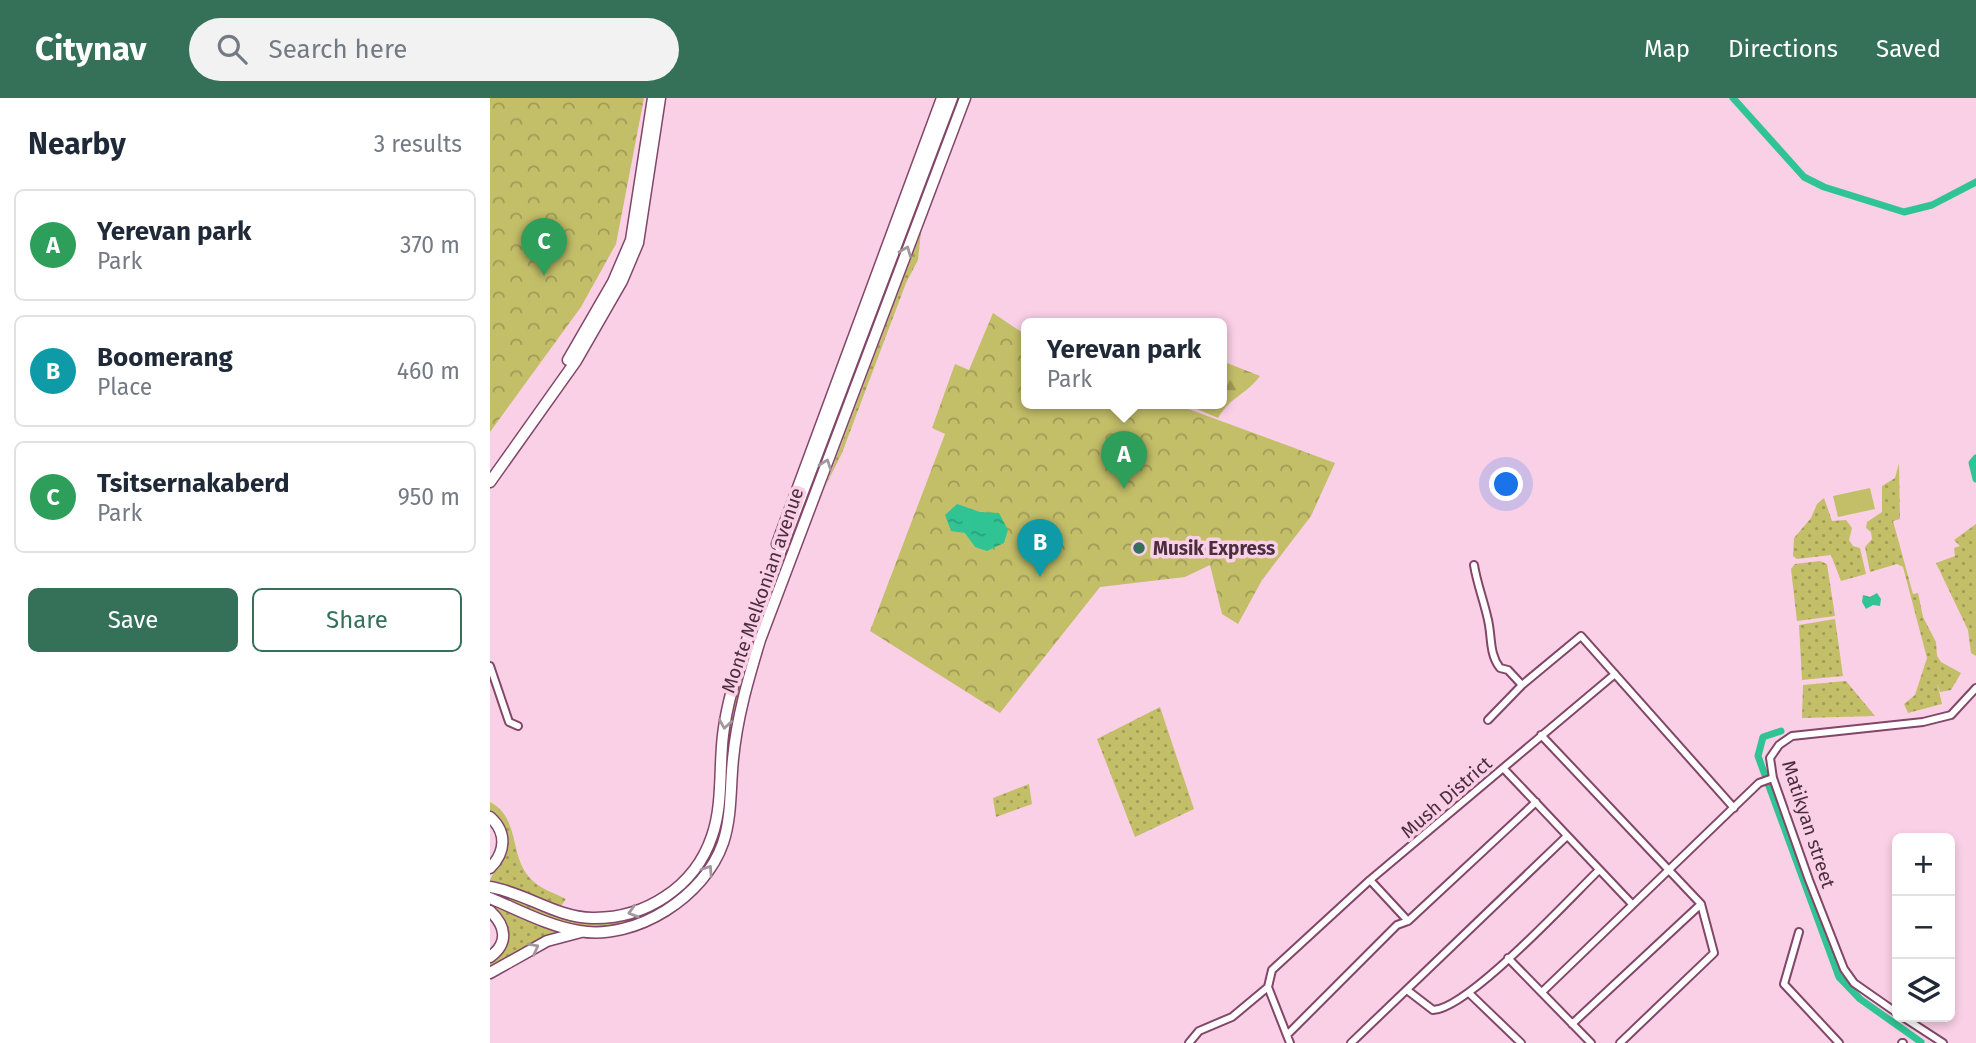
<!DOCTYPE html>
<meta charset="utf-8">
<style>
body{margin:0;font-family:"Fira Sans",sans-serif;background:#f2f2f3;color:#1f2937}
.controls{position:absolute;right:21px;bottom:21px;display:grid;overflow:hidden;border-radius:10px;box-shadow:0 4px 10px #0003}
.controls button{width:63px;height:63px;display:grid;place-items:center;padding:0;border:0;border-bottom:2px solid #e0e1e3;background:#fff;color:#1f2937;font:35px sans-serif}
.you{position:absolute;left:1017px;top:387px;width:24px;height:24px;margin:-18px;border:5px solid #fff;border-radius:50%;background:#1a73e8;box-shadow:0 0 0 10px #1a73e833}
.badge{display:grid;place-items:center;width:46px;height:46px;border-radius:50%;background:#357059;color:#fff;font-size:23px;font-weight:700}
.pin{position:absolute;translate:-50% -58px;filter:drop-shadow(0 2px 4px #0008)}
.pin::after{content:'';position:absolute;top:37px;width:24px;height:21px;background:inherit;clip-path:polygon(0 0,100% 0,50% 100%)}
.popup{position:absolute;left:531px;top:220px;width:206px;height:91px;box-sizing:border-box;display:grid;place-content:center;border-radius:10px;background:#fff;filter:drop-shadow(0 2px 5px #0005);font-size:23px;white-space:nowrap;color:#747a83}
.popup b{font-size:26px;color:#1f2937}
.popup::after{content:'';position:absolute;left:50%;top:100%;margin-left:-14px;border:14px solid transparent;border-top-color:#fff}
.list{margin:0;padding:0;list-style:none}
h2{display:flex;justify-content:space-between;align-items:center;height:91px;margin:0;padding:0 28px;font-size:30px}
h2 small{font-size:23px;font-weight:400;color:#747a83}
.list li{display:grid;grid-template-columns:46px 1fr auto;gap:21px;align-items:center;box-sizing:border-box;height:112px;margin:0 14px 14px;padding:0 14px;border:2px solid #e0e1e3;border-radius:10px}
.list b{display:block;font-size:26px;white-space:nowrap}
.list p{margin:0;font-size:23px;white-space:nowrap;color:#747a83}
.list em{font-size:23px;font-style:normal;color:#747a83}
.actions{display:flex;gap:14px;padding:21px 28px}
.actions a{flex:1;padding:16px 0;border:2px solid #357059;border-radius:10px;text-align:center;font-size:24px;color:#357059}
.actions .main{background:#357059;color:#fff}
.icon{flex:none;width:38px;height:38px;fill:none;stroke:currentColor;stroke-width:2;stroke-linecap:round;stroke-linejoin:round}
.map{position:relative;flex:none;width:1486px;height:945px;overflow:hidden}
header{display:flex;align-items:center;gap:42px;box-sizing:border-box;height:98px;padding:0 35px;background:#357059;color:#fff}
header strong{font-size:33px}
nav{display:flex;gap:38px;margin-inline-start:auto;font-size:24px}
.search{width:490px;height:63px;background:#f2f2f3;display:flex;align-items:center;gap:18px;box-sizing:border-box;padding:0 24px;border-radius:38px;color:#747a83;font-size:26px}
main{display:flex}
aside{flex:1;background:#fff}
.map>svg:first-child{display:block}
.grass{fill:url(#grass-dots)}
.forest{fill:url(#forest-firs)}
.park{fill:url(#park-crowns)}
.pitch{fill:#c3be68}
.water{fill:url(#water-ripples)}
.lines{fill:none;stroke-linecap:round;stroke-linejoin:round}
.canal{stroke:#30c494;stroke-width:7}
.street-casing{stroke:#814668;stroke-width:10}
.primary-casing{stroke:#814668;stroke-width:13}
.street{stroke:#fff;stroke-width:6}
.primary{stroke:#fff;stroke-width:10}
.oneway{stroke:#a4969e}
.poi-dot{fill:#357059;stroke:#fad0e6;stroke-width:2.5}
.labels{text-anchor:middle;stroke-width:7;stroke-linejoin:round;paint-order:stroke}
.poi-label{font-size:19px;font-weight:bold;fill:#4a2e3d;stroke:#fad0e6;text-anchor:start}
.street-label{font-size:19px;fill:#4a2e3d;stroke:#fad0e6}
</style>
<header>
<strong>Citynav</strong>
<div class="search"><svg class="icon" aria-label="search" viewBox="0 0 24 24"><circle cx="10" cy="10" r="6"/><path d="M15 15l6 6"/></svg>Search here</div>
<nav><a>Map</a><a>Directions</a><a>Saved</a></nav>
</header>
<main>
<aside>
<h2>Nearby<small>3 results</small></h2>
<ul class="list">
<li><span class="badge" style="background:#2e9e5b">A</span><div><b>Yerevan park</b><p>Park</p></div><em>370 m</em></li>
<li><span class="badge" style="background:#0f9aa8">B</span><div><b>Boomerang</b><p>Place</p></div><em>460 m</em></li>
<li><span class="badge" style="background:#2e9e5b">C</span><div><b>Tsitsernakaberd</b><p>Park</p></div><em>950 m</em></li>
</ul>
<div class="actions"><a class="main">Save</a><a>Share</a></div>
</aside>
<div class="map">
<svg width="1486" height="945" viewBox="0 0 1486 945">
<defs>
<pattern id="grass-dots" width="8" height="8" patternUnits="userSpaceOnUse" patternTransform="scale(1.75)"><rect width="8" height="8" fill="#c3be68"/><path d="M2 2h.1M6 6h.1" fill="none" stroke="#a09b57" stroke-width="1.8" stroke-linecap="round"/></pattern>
<pattern id="forest-firs" width="22" height="20" patternUnits="userSpaceOnUse" patternTransform="scale(1.75)"><rect width="22" height="20" fill="#c3be68"/><path d="M5 1l3.5 6h-7zM16 11l3.5 6h-7z" fill="#a09b57"/></pattern>
<pattern id="park-crowns" width="20" height="18" patternUnits="userSpaceOnUse" patternTransform="scale(1.75)"><rect width="20" height="18" fill="#c3be68"/><path d="M2 6a3 3 0 1 1 6 0M12 15a3 3 0 1 1 6 0" fill="none" stroke="#a09b57"/></pattern>
<pattern id="water-ripples" width="26" height="14" patternUnits="userSpaceOnUse" patternTransform="scale(1.75)"><rect width="26" height="14" fill="#30c494"/><path d="M2 4q2-2 4 0t4 0M15 11q2-2 4 0t4 0" fill="none" stroke="#2ba07a"/></pattern>
</defs>
<rect width="100%" height="100%" fill="#fad0e6"/>
<path class="grass" d="M467 0H471L324 391 319 390Z
M431 134 428 162 416 185 352 355 336 387Z
M1409 365 1410 421 1403 423 1423 496 1428 495 1433 519 1446 544 1447 558 1451 564 1471 575 1461 592 1450 594 1447 584 1452 606 1418 615 1414 606 1425 597 1437 560 1413 469 1407 466 1380 474 1375 449 1382 441 1381 434 1376 430 1377 424 1392 414V388L1405 380Z
M1334 400 1342 423 1356 422 1362 430 1359 442 1363 448 1370 450 1376 476 1351 483 1341 457 1307 461 1303 458 1304 440 1321 420 1327 406Z
M314 405 316 406 272 530 268 529Z
M1486 426V558L1481 555 1478 532 1446 465 1465 458 1464 450 1470 448 1464 442Z
M1330 463 1337 466 1345 518 1307 523 1301 471 1305 466Z
M1345 521 1353 578 1312 582 1309 527Z
M259 548 263 549C255 578 246 607 242 637 237 672 241 708 229 742 209 799 146 837 85 827 56 823 27 808 0 798V793C30 802 59 820 91 823 147 829 207 797 225 741 232 719 231 690 234 667 239 626 246 587 259 548Z
M1356 583 1385 618 1312 620 1313 587Z
M670 609 704 711 645 739 607 641Z
M539 686 542 706 506 719 503 700Z
M0 704C30 720 19 755 39 779 48 790 64 795 76 801L71 808 0 782 17 747 10 723 0 715Z
M0 805 79 833 42 847 0 871V863L10 857 18 834 14 822 0 809Z"/>
<path class="forest" d="M732 263 770 278C756 297 741 298 728 320L693 305H732Z"/>
<path class="park" d="M0 0H154L126 146 91 209 0 334Z
M503 215 536 237V305H682L845 365 821 418 772 482 748 526 732 516 720 467 695 479 610 489 510 615 380 533 455 336 442 330 465 266 479 272Z"/>
<path class="pitch" d="M1380 390 1385 411 1348 419 1343 398Z"/>
<path class="water" d="M467 406 490 414 509 415 518 432 514 445 497 453 485 449 475 435 461 433 455 417Z
M1387 495 1391 501 1390 508 1383 507 1376 511 1372 504 1373 497 1380 499Z"/>
<g class="lines">
<path class="canal" d="M1243 0 1314 79 1334 89 1414 114 1442 107 1486 84
M1486 360 1482 365 1486 381
M1291 633 1273 639 1268 658 1349 879 1370 901 1431 944"/>
<g class="street-casing">
<path id="street" d="M984 467C987 486 994 503 998 522 1002 539 999 556 1010 570L1018 572 1032 587 1091 538 1244 710
M0 568 19 624 28 628
M998 622 1032 587
M1051 637 1211 806 1224 855 1130 945
M1014 671 1142 806
M880 782 918 823
M1309 834 1294 886 1349 945
M1018 860 1101 945
M917 892 943 912C978 911 1080 800 1109 772
M1052 894 1269 685 1283 680
M979 895 1031 945
M1407 915 1364 885 1354 871 1319 782 1283 680 1280 660 1289 647 1302 638 1433 624 1461 617 1486 590
M1413 919 1453 945
M1082 926 1211 806
M797 937 907 827 918 823 1046 704
M699 945 709 933 742 919 778 889
M800 945 778 889 782 872 880 782 1125 576
M861 945 1077 738
M1412 945H1413"/>
</g>
<g class="primary-casing">
<path id="primary" d="M78 262 123 184 141 142 163 0
M0 384 86 263 132 183 148 145 170 0
M287 446 452 0
M0 719C17 734 16 754 0 770
M0 789C36 795 65 819 102 820 155 821 205 789 222 738 233 707 229 670 233 637 237 603 248 571 258 539L462 0
M0 800C29 812 58 828 89 833 146 843 215 798 233 745 242 718 240 689 243 661 247 619 258 582 270 542L475 0
M0 813C16 828 19 845 0 859
M0 875 57 843 91 834"/>
</g>
<use href="#street" class="street"/>
<use href="#primary" class="primary"/>
</g>
<defs><path id="oneway-chevron" d="M-2-3.5L2.5 0L-2 3.5" fill="none" stroke-width="1.6" stroke-linecap="round" stroke-linejoin="round" transform="scale(1.75)"/></defs>
<g class="oneway">
<use href="#oneway-chevron" transform="translate(416 153) rotate(-68)"/>
<use href="#oneway-chevron" transform="translate(336 366) rotate(-70)"/>
<use href="#oneway-chevron" transform="translate(235 626) rotate(99)"/>
<use href="#oneway-chevron" transform="translate(218 772) rotate(-56)"/>
<use href="#oneway-chevron" transform="translate(143 814) rotate(164)"/>
<use href="#oneway-chevron" transform="translate(44 850) rotate(-28)"/>
</g>
<circle class="poi-dot" cx="649" cy="450" r="7"/>
<g class="labels">
<g class="poi-label">
<text x="663" y="457">Musik Express</text>
</g>
<g class="street-label">
<text transform="translate(272 492) rotate(-71)" y="7">Monte Melkonian avenue</text>
<text transform="translate(956 699) rotate(-41)" y="7">Mush District</text>
<text transform="translate(1319 726) rotate(72)" y="7">Matikyan street</text>
</g>
</g>
</svg>
<div class="controls">
<button>+</button>
<button>−</button>
<button><svg class="icon" aria-label="layers" viewBox="0 0 24 24"><path d="M12 4l9 5-9 5-9-5zM3 14l9 5 9-5"/></svg></button>
</div>
<div class="you"></div>
<div class="pin badge" style="left:634px;top:391px;background:#2e9e5b">A</div>
<div class="popup"><b>Yerevan park</b>Park</div>
<div class="pin badge" style="left:550px;top:479px;background:#0f9aa8">B</div>
<div class="pin badge" style="left:54px;top:178px;background:#2e9e5b">C</div>
</div>
</main>
